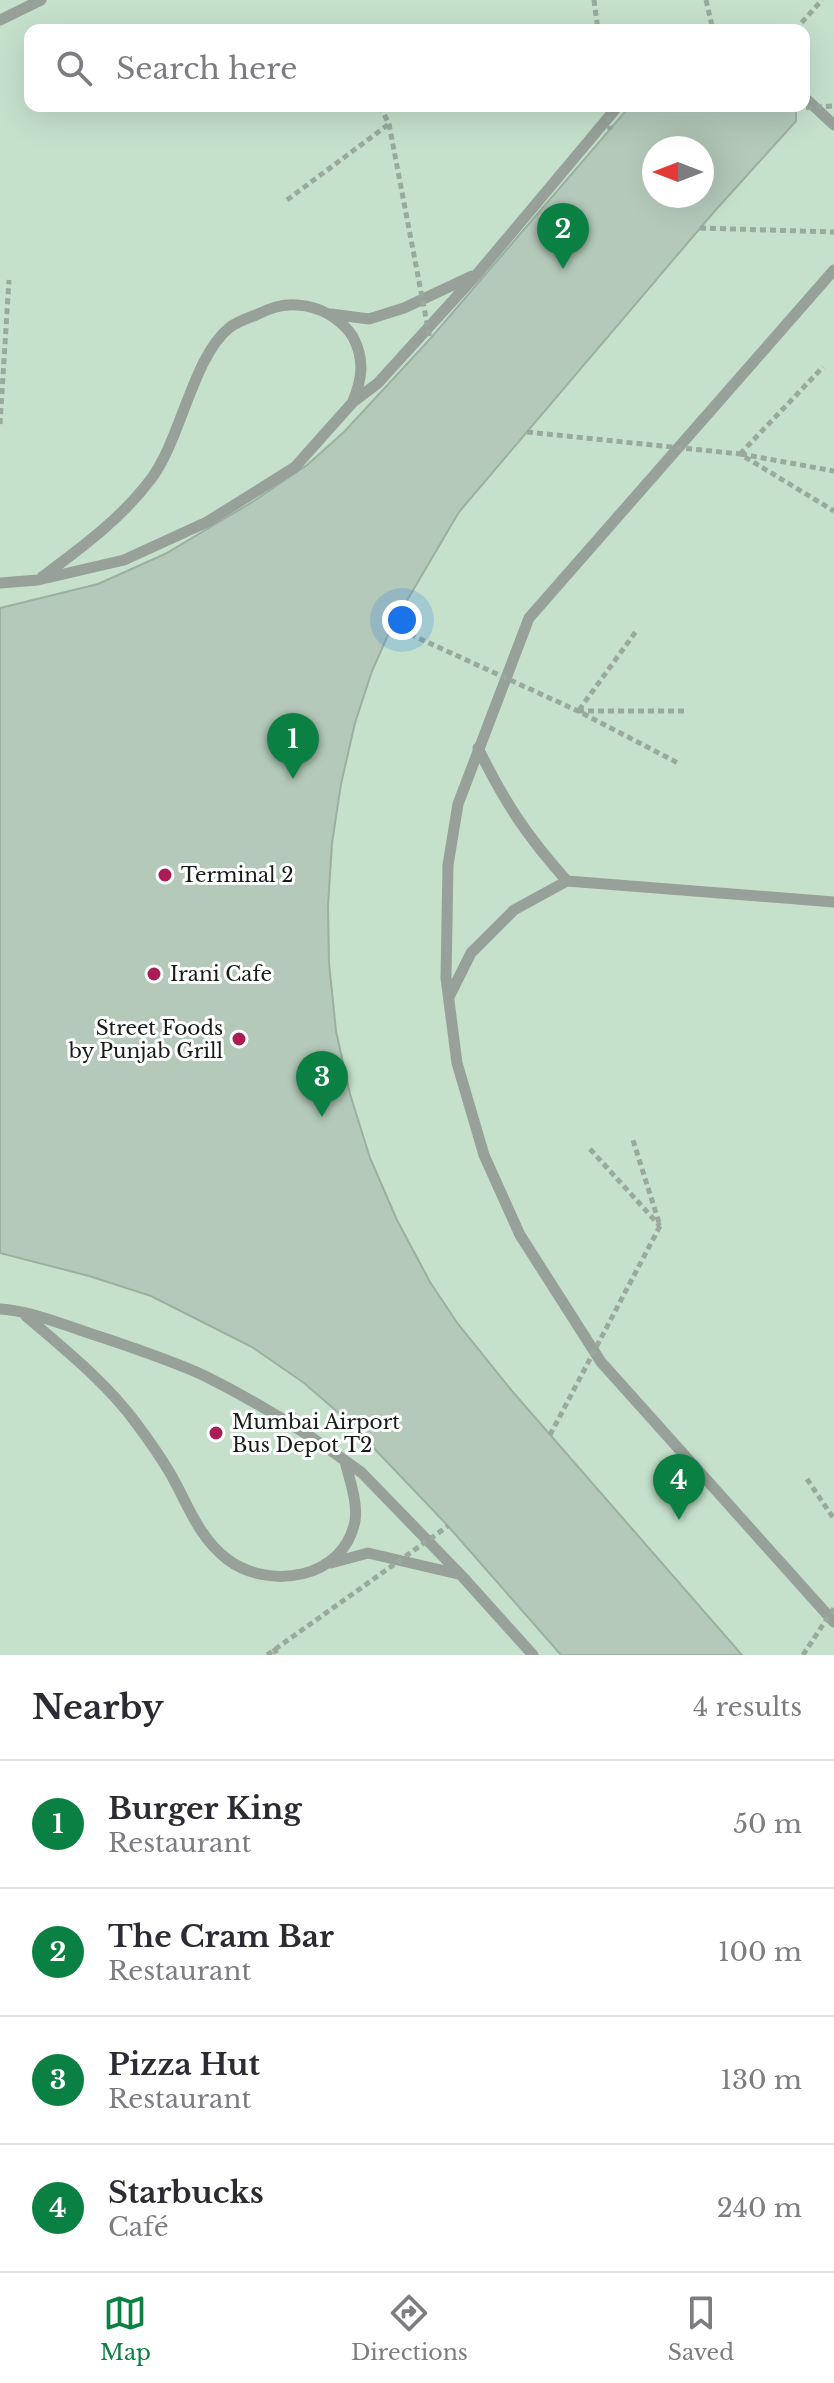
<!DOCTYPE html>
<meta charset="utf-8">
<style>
body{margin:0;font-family:"Libre Baskerville",serif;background:#f2f2f3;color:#2b2b33}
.compass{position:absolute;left:642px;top:136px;width:72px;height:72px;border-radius:50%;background:#fff;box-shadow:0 8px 32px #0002;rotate:270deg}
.you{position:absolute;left:402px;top:620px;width:28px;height:28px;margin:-20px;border:6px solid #fff;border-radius:50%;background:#1a73e8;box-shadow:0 0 0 12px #1a73e833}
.badge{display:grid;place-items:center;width:52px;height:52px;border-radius:50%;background:#0b8043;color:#fff;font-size:26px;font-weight:700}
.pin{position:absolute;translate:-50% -66px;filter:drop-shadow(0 2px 4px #0008)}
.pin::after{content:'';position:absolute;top:42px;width:28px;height:24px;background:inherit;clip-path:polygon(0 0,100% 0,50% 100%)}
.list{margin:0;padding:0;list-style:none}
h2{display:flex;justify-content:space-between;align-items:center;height:104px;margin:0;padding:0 32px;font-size:34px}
h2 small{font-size:26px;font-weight:400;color:#7c7c81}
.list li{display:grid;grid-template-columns:52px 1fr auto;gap:24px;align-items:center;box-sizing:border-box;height:128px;padding:0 32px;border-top:2px solid #e1e1e2}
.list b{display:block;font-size:30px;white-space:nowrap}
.list p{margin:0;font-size:26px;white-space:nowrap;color:#7c7c81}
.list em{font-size:26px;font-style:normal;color:#7c7c81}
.icon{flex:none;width:44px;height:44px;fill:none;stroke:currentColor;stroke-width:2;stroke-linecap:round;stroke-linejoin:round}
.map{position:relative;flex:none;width:834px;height:1655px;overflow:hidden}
.search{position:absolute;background:#fff;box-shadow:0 8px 32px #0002;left:24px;right:24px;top:24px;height:88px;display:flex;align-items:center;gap:20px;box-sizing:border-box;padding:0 28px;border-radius:16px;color:#7c7c81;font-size:30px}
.sheet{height:616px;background:#fff}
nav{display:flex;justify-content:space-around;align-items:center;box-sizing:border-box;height:112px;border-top:2px solid #e1e1e2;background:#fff;font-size:22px;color:#7c7c81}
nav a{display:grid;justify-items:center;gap:4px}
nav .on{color:#0b8043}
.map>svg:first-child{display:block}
.built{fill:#c5e1cc;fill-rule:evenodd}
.building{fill:#b4c9b9;stroke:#9cb0a1;stroke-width:2;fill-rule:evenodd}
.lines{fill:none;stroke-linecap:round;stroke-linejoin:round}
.path{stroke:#99aa9d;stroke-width:5;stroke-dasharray:6 4;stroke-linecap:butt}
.service{stroke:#97a099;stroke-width:11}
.path-bridge{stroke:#99aa9d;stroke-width:5;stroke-dasharray:6 4;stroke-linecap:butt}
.poi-dot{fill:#ab1c56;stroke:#fff;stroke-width:3}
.labels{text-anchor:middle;stroke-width:6;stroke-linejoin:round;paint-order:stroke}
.poi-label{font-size:20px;fill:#161d18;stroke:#fff;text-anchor:start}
</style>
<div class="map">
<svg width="834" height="1655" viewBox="0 0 834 1655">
<rect width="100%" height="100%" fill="#d6ecdb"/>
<path class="built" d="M0 0H834V1655H0ZM30 30H804V106H30ZM654 148H702V196H654Z"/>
<path class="building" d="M630 106H796V121L713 213 459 512 392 626 372 671 355 723 341 784 332 843 328 906 329 963 336 1031 350 1094 370 1158 397 1220 430 1282 458 1324 512 1391 742 1655H561L448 1526 349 1422 304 1383 252 1347 151 1296 89 1276 0 1253V608L98 584 165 554 254 501 307 465 344 432 430 339ZM654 148H702V196H654Z"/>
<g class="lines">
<path class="path" d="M594 0 598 30
M795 30 822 0
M287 200 389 124
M700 228 834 232
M0 424 9 280
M740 454 823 367
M741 454 834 471
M579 710 637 630
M578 711H684
M590 1149 660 1226
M807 1479 834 1519
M274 1648 277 1655"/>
<path class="service" d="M0 20 41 0
M683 30H729
M804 97 834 125
M834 270 529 618 458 804 448 865 446 978 457 1063 484 1155 520 1235 601 1362 834 1622
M331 314 369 319 404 308 472 276
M42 577C81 548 121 519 151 479 181 439 193 357 229 328 236 322 248 318 256 315 271 308 281 304 297 305 319 306 341 318 353 337 365 360 362 379 353 401
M0 583 38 580 124 560 207 522 295 467 353 402 378 383 478 273 618 106
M478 748C505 803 526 835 567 881
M449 997 471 953 514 910 567 881 834 902
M0 1309C29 1311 56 1322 83 1331 124 1345 166 1358 205 1376 259 1403 314 1437 362 1473L461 1575 533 1655
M26 1316C64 1349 106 1382 136 1423 148 1439 160 1456 170 1473 188 1504 198 1537 227 1559 269 1591 344 1579 355 1521 358 1501 349 1479 345 1461
M331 1563 368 1553 458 1574"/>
<path class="path-bridge" d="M706 0 713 30
M380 106 389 124 430 339
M607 106 610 130
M796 108 834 106
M527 432 740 454 834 511
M392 626 578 711 680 764
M550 1435 660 1226 632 1137
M267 1655 448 1526
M803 1655 834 1608"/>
</g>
<g class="poi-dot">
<circle cx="165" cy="875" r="8"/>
<circle cx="154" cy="974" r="8"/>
<circle cx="239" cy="1039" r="8"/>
<circle cx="216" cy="1433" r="8"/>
</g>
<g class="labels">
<g class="poi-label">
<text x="181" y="882">Terminal 2</text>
<text x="170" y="981">Irani Cafe</text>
<text x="223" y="1035" text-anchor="end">Street Foods<tspan x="223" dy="23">by Punjab Grill</tspan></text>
<text x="232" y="1429">Mumbai Airport<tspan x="232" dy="23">Bus Depot T2</tspan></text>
</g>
</g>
</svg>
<svg class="compass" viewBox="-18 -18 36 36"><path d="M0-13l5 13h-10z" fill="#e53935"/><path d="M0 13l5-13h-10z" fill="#7c7c81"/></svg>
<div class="you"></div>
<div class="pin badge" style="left:293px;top:779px">1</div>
<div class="pin badge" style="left:563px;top:269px">2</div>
<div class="pin badge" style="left:322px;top:1117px">3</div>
<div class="pin badge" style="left:679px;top:1520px">4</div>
<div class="search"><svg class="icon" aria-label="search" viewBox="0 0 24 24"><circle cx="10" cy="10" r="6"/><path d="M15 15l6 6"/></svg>Search here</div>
</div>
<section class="sheet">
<h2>Nearby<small>4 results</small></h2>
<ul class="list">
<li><span class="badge">1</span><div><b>Burger King</b><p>Restaurant</p></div><em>50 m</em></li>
<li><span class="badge">2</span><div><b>The Cram Bar</b><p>Restaurant</p></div><em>100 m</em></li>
<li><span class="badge">3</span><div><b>Pizza Hut</b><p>Restaurant</p></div><em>130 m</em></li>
<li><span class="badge">4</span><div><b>Starbucks</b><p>Café</p></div><em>240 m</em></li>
</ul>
</section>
<nav>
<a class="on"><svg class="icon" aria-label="map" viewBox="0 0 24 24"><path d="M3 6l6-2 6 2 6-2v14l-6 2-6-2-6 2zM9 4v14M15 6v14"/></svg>Map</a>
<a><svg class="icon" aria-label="directions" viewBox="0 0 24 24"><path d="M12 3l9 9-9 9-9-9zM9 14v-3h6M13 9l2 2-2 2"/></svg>Directions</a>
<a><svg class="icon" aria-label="saved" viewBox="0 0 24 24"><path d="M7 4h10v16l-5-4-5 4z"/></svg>Saved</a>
</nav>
